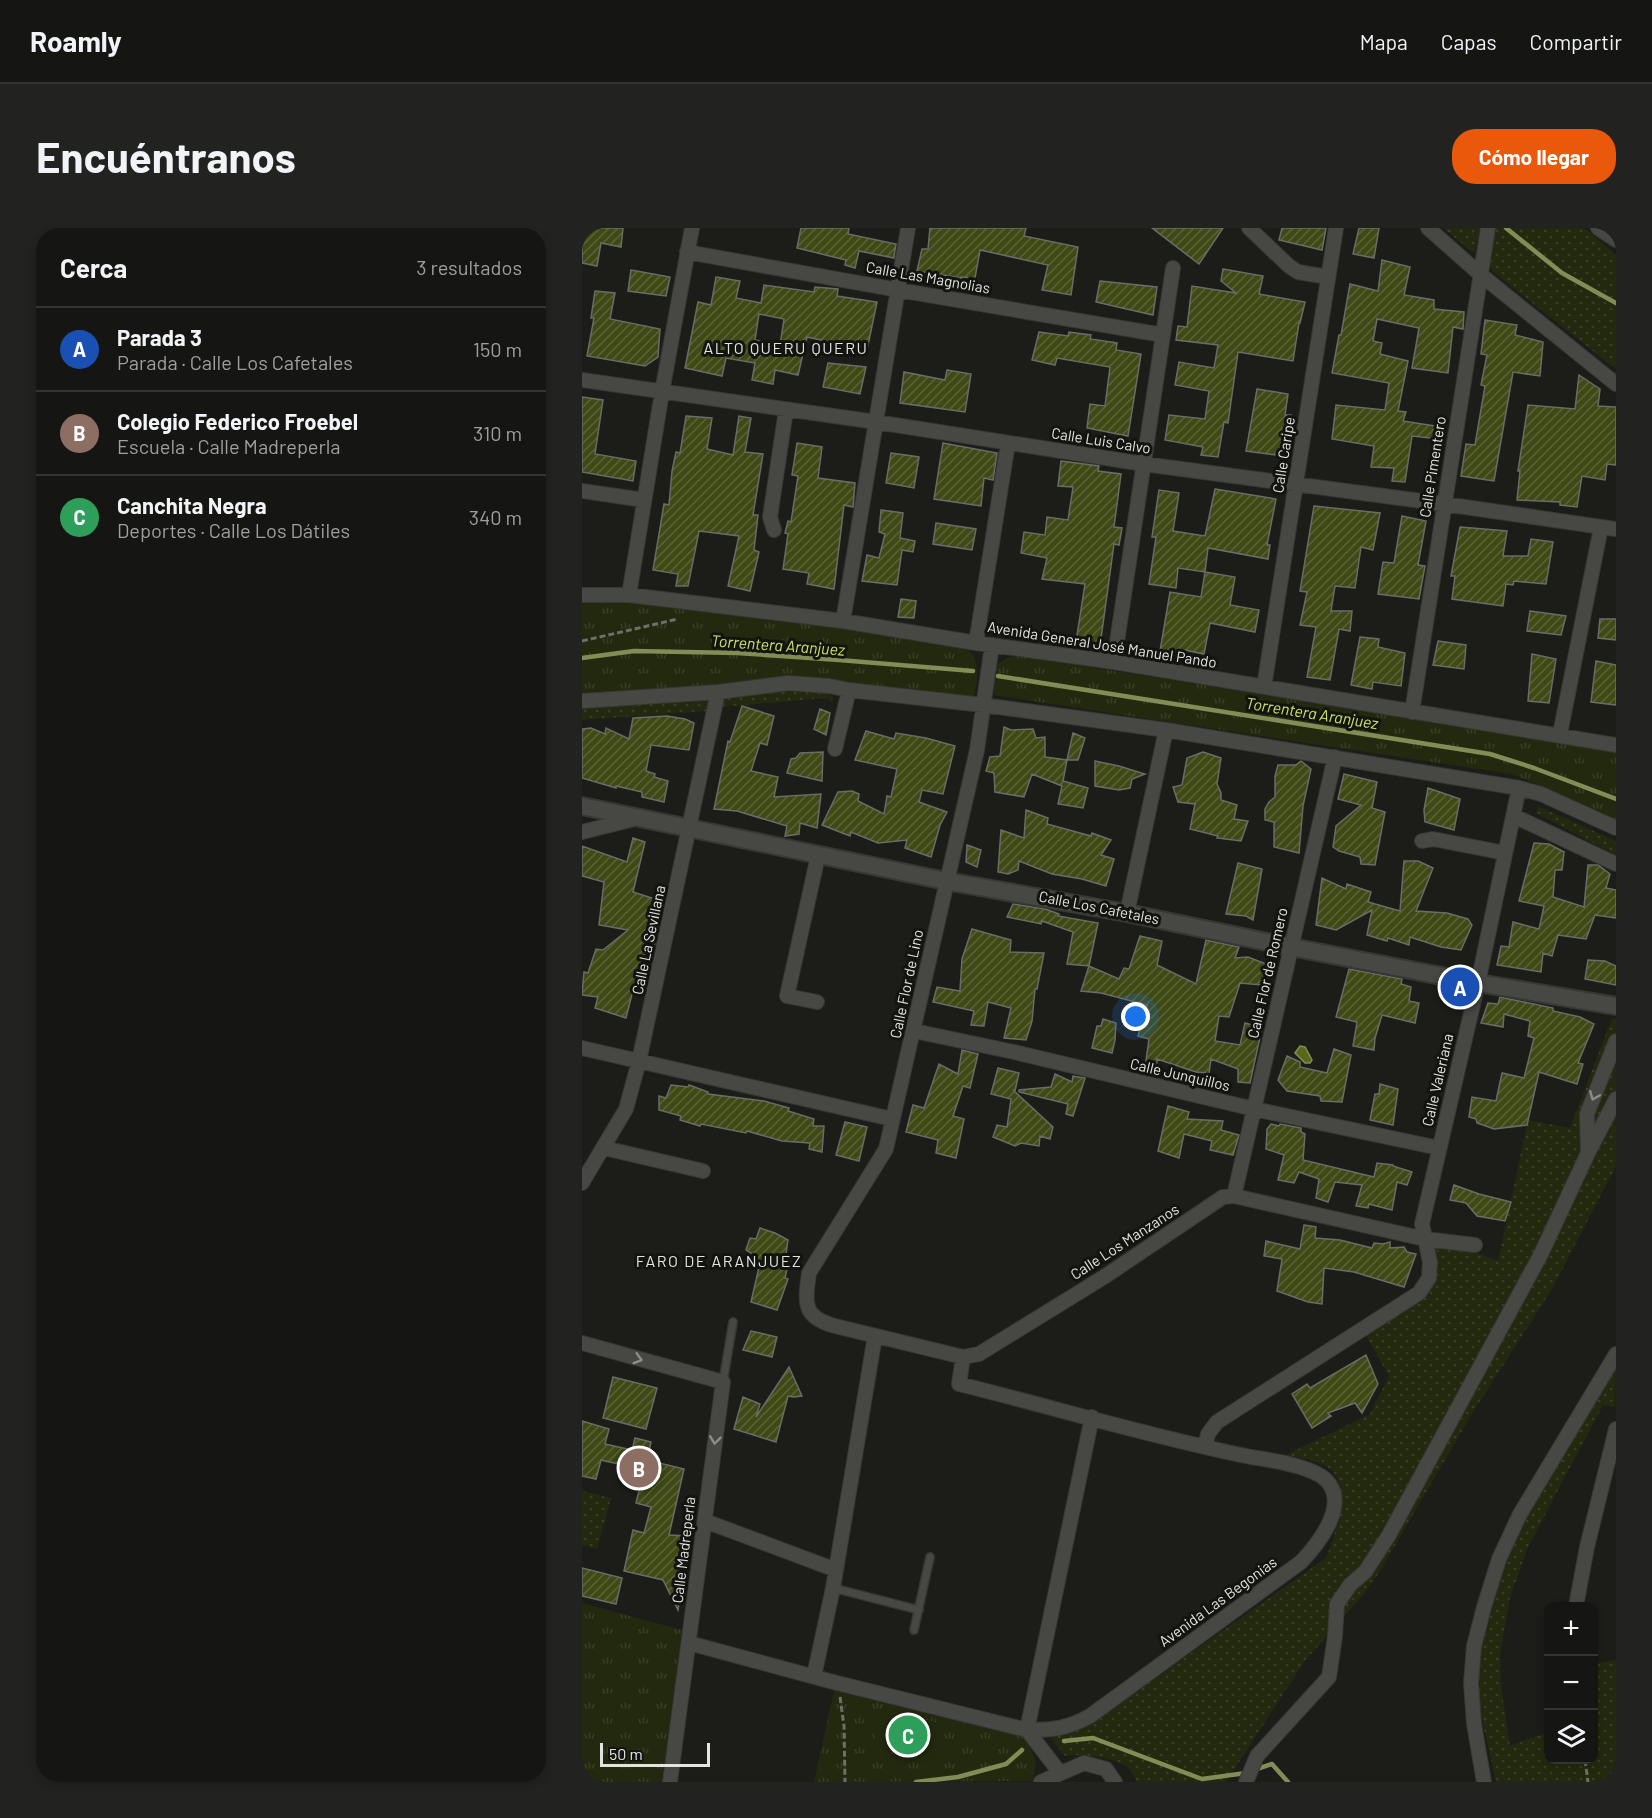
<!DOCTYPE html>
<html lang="es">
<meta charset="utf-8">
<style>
body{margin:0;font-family:Barlow,sans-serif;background:#222321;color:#f1f3f6}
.controls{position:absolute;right:18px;bottom:18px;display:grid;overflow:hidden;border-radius:12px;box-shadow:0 3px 9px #0003}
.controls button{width:54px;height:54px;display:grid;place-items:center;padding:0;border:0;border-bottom:2px solid #343533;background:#151613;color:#f1f3f6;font:30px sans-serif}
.scale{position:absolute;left:18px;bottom:15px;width:110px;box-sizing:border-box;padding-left:6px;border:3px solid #e3e4e1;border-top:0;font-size:16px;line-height:21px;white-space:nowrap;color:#e3e4e1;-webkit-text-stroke:4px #131410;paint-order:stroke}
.you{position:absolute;left:554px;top:789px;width:21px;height:21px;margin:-15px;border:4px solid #fff;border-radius:50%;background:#1a73e8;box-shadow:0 0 0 9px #1a73e833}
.badge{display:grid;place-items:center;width:39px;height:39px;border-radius:50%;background:#ea580c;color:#fff;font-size:20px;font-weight:700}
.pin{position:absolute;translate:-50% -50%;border:3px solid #fff;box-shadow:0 2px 6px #0006}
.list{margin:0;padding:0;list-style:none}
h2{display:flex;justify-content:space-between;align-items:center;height:78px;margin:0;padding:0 24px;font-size:26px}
h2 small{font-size:20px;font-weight:400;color:#9d9fa0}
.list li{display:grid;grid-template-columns:39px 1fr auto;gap:18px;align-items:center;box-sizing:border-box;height:84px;padding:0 24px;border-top:2px solid #343533}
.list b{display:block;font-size:22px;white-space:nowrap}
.list p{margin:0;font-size:20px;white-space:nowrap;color:#9d9fa0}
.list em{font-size:20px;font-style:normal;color:#9d9fa0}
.icon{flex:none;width:33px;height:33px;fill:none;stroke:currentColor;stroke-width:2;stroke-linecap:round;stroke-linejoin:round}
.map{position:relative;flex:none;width:1034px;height:1554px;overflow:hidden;border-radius:24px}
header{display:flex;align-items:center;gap:36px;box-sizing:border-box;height:84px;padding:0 30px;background:#151613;border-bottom:2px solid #343533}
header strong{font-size:28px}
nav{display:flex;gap:33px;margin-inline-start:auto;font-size:21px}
.intro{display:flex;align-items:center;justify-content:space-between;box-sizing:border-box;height:144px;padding:0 36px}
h1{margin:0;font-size:42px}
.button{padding:15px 27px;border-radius:24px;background:#ea580c;color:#fff;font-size:21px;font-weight:700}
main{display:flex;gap:36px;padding:0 36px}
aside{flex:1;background:#151613;border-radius:24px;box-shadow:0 3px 9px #0003}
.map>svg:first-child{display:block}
.grass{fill:url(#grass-dots)}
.park{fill:url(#park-tufts)}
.garden{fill:#23290e}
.water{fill:#58671b;stroke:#828c56;stroke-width:1.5}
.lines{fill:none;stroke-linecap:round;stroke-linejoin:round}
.stream{stroke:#828c56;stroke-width:4.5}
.building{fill:url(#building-hatch);stroke:#6b6c68;stroke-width:1.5;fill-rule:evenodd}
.service-casing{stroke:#373835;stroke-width:10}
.minor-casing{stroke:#373835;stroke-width:16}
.secondary-casing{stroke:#373835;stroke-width:20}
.path{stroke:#6e6f6b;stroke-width:3;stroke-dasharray:6 3;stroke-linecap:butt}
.service{stroke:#474844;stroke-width:7}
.minor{stroke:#474844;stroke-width:14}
.secondary{stroke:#474844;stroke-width:16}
.oneway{stroke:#8d8e8b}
.labels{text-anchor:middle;stroke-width:6;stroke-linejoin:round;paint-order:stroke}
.street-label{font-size:15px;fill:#e3e4e1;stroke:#131410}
.neighbourhood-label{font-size:16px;letter-spacing:1.5px;fill:#e3e4e1;stroke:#131410}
.water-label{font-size:16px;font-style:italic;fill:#cae567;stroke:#131410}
</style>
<header>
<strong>Roamly</strong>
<nav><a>Mapa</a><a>Capas</a><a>Compartir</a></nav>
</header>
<div class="intro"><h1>Encuéntranos</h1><a class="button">Cómo llegar</a></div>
<main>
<aside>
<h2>Cerca<small>3 resultados</small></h2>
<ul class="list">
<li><span class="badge" style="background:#1a4fb4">A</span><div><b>Parada 3</b><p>Parada · Calle Los Cafetales</p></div><em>150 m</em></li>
<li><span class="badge" style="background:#8d6e63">B</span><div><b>Colegio Federico Froebel</b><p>Escuela · Calle Madreperla</p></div><em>310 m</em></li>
<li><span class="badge" style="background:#2e9e5b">C</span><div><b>Canchita Negra</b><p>Deportes · Calle Los Dátiles</p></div><em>340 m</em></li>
</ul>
</aside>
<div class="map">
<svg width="1034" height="1554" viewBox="0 0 1034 1554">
<defs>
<pattern id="grass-dots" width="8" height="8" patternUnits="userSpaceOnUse" patternTransform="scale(1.5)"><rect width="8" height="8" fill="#23290e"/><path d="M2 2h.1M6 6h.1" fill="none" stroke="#383e25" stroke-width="1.8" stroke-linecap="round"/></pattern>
<pattern id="park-tufts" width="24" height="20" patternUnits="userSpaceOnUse" patternTransform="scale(1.5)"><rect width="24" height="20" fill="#23290e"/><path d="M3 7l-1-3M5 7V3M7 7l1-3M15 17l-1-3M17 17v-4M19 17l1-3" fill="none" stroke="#383e25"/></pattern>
<pattern id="building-hatch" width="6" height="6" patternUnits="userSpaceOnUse" patternTransform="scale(1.5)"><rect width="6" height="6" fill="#3e4915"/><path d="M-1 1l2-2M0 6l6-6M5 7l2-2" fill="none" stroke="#5a6337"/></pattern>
</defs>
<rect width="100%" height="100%" fill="#1c1d19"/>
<path class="grass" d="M861 0H898L893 24 889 23Z
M914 0H1003L1034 27V141L911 44 907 36Z
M198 461 241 463 251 469 250 474 244 470 139 479 142 468Z
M128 471 125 483 0 492V479Z
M956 578 1034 613V627L954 585Z
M1030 790 1034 791V938L970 1061 888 1189 797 1345 781 1367 722 1434 644 1554H555C552 1549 549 1541 544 1538 530 1529 499 1525 483 1528L468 1509 490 1504 514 1492 744 1330C754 1305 774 1251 740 1236 730 1231 715 1230 704 1227L788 1186 807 1148 784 1108C809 1090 854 1069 856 1035 856 1029 854 1022 854 1016L893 1024 916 1033 946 892 988 900Z
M1034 1137 1033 1179 1021 1177 946 1319 928 1369 918 1425 919 1459 928 1518 966 1504V1532H1011L1012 1436 1034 1432V1554H914L897 1478 898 1426 921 1341 939 1297Z
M0 1263 29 1270 15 1321 0 1317Z"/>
<path class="park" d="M0 372 48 374 266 400 382 419C403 432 393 460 390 481L257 453 208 447 92 461 0 467Z
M435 428 1034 521V592L953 555 929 546 411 467 416 436 425 430Z
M0 1375 100 1402 80 1554H0Z
M252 1463 444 1510 454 1534 451 1553 232 1554Z"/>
<path class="garden" d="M300 1480 361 1496 352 1534 290 1519Z"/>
<path class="water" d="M718 818 723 819 730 832 728 835H723L713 825Z"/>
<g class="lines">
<path class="stream" d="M924 0 980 45 1034 75
M0 430 52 423 155 425 257 432 391 443
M416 448 908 526 952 540 1034 571
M482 1513 511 1510 620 1551 664 1545
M672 1542 690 1536 706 1554
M334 1554 376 1549 424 1536 440 1522"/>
</g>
<path class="building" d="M0 0H41L39 19 19 15 15 38 0 35Z
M219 0H267L266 6 314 16 312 28V30L277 23 273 40 263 37 264 32 215 20Z
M348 0H444L442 8 496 19 489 67 460 62 466 37 398 22 393 50 379 49V50L335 43 340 21H346Z
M570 0H641L617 36Z
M700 0H744L740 22 697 12Z
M777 0H797L792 30 771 26Z
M800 32 828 39 822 67 852 72V81L882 84 881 101 871 99 866 145 830 140 837 100 795 91 791 113 800 115 798 126 826 133 816 183 824 184 821 193 859 199 858 211 830 208 823 254 810 253 812 240 789 239 792 218 750 211 754 177 803 182 807 155 750 145 757 107H759L768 56 796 63Z
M641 41 681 48 677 66 723 74 718 95H717L711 133 656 124 646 195 642 194 636 229 619 227 621 219 583 212 587 187 623 191 627 163 593 157 597 134 632 140 636 117 594 112 596 98 605 99 610 58 654 65 639 53Z
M49 42 88 49 84 68 46 63Z
M134 49 158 53 154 70 179 75 182 57 232 64 233 59 256 61 255 68 295 74 285 122 225 109 216 147 193 142 191 156 170 152 173 135 144 130 140 148 103 140 116 74 129 77ZM177 86 202 91 198 117 173 112Z
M518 53 575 59 571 87 514 74Z
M13 63 33 65 28 91 78 101 76 129 63 138 5 128 12 90H9Z
M903 92 935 97 933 107 961 114 958 148 931 144 912 253 879 248 884 216 893 217 903 158 899 157 905 127 899 126Z
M457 104 486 108 487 104 509 107 508 111 535 115 534 122 559 126 546 208 505 200 508 176 523 178 528 139 475 130 473 137 450 132Z
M246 135 284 139 278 166 241 159Z
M365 142 389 146 383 184 318 175 322 144 363 152Z
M997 147 1018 161 1016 178 1034 179V237L1025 236 1023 252 1000 248 995 279 978 277V274L935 272 938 243H936L946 177 993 181Z
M675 161 706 166 703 187H709L702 228 664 223Z
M0 169 21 172 13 226 54 233 51 253 0 244Z
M104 188 130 190 125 221 151 227 157 188 169 190 163 224 181 226 171 287H176L172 322 177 324 168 363 146 358 157 308 117 303 106 358H94L96 346 71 342 82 276 87 277 90 243 94 224 98 225Z
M215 215 240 219 236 250 273 255 271 279 262 277 252 361 225 356 227 345 201 341 206 306 203 305 206 293 209 294 216 248 210 247Z
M361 215 415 225 411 252 402 250 399 278 352 271Z
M309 225 337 229 332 260 304 255Z
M479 233 517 238 516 243 539 246 532 299 540 300 537 317 532 316 518 418 494 414 503 356 460 351 465 330 439 325 442 304 463 307 465 289 486 292 491 259 476 258Z
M633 261 694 271 685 317H688L686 331 626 320 623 344 596 340 594 360 567 356 574 309H570L577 262 597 265 591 303 623 308Z
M732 278 798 285 791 322 779 319 773 360 753 358 749 383H770L768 403 757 401 748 452 725 449 734 399 718 397 725 364 718 363Z
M299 282 321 285 318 310 333 313 331 324 320 322 315 357 280 353 285 327 297 330 303 306 297 304Z
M820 288 844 293 836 337 843 338 837 371 796 366 801 334 812 335Z
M354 295 394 301 390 322 351 316Z
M878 299 925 303 921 328H946L949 311 971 314 964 356 932 353 931 357 924 356 921 378 870 371 873 348H869Z
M623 344 653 349 648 377 677 382 673 404 628 395 622 426 603 422 602 426 578 423 588 364 619 369Z
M319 371 334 373 332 390 316 389Z
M948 383 984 388 979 407 945 403Z
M1018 391H1034V412L1016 410Z
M778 409 797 411 796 419 823 425 819 458 791 454 790 461 769 457Z
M856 413 884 417 882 441 851 437Z
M950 426 974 431 967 475 946 473Z
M1014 433 1034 437V477L1009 474Z
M160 478 192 488 185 517 178 515 169 543 196 549 192 569 239 566 235 600 218 595 217 606 203 608 205 598 155 583 132 581 146 513 148 514Z
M238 481 248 485 244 507 232 501Z
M85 488 103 491 112 495 107 522 69 517 64 543 73 546 72 549 86 553 82 574 60 569V564L34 558V560L0 550V501L9 500 23 506 24 500 47 511 51 490Z
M422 499 429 502 451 501 454 510 463 509V529L485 532 481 553 506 560 501 580 476 576 480 558 450 546 442 569 413 564 412 545 404 543 408 529 418 528Z
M284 503 312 511 314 505 344 510 373 518 361 566 340 562 337 574 365 584 358 597 349 629 323 620 325 612 296 615 269 604 268 608 240 597 256 564 270 563 277 566 276 573 302 586 305 568 309 569 315 541 273 532Z
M491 505 503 510 496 532H485Z
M241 524 240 553 205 545 209 531 214 530 218 525Z
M621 524 639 530 635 556 639 565V572L655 577 652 591 666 593 659 613 635 610 636 608 608 601 613 576 596 574 591 559 600 557 605 530Z
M513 533 537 538 563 546 550 551 548 560 537 562 513 558Z
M719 533 729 541 721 578 717 625 692 619V594L683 592V581L687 574 693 569V548L696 537H714Z
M762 546 795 554 790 580 803 584 793 637 779 636 778 629 757 623 751 619 754 598 779 577 756 571Z
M846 560 878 571 872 602 843 594 842 582Z
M444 582 466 590 465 596 509 608 510 605 529 612 519 627 532 631 524 658 500 651 470 646 437 633 436 642 426 646 416 644 419 602 442 610Z
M51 610 63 614 51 664 76 672 64 711 73 713 71 725 63 724 57 749V762H51L44 790 13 780 16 769 0 767 2 744 6 745 14 721 21 722 46 702 17 697 22 654 0 648V618L45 634Z
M952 615 967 616 982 624 980 642H973L971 669 1002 679 1006 637H1016L1028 646 1024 660 1034 662V690L1013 687 1004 711 976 707 970 728 961 725 959 744 915 737 919 718 927 719 931 694 957 701 962 678 937 673Z
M385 617 399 622 395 639 384 634Z
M822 633H836L851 640 834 683 865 685 886 691 890 697 879 722 859 719 828 709 827 717 806 710 805 713 785 707 790 682 754 702 734 697 740 650 764 661 765 656 789 664 786 674 818 683Z
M656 635 680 641 671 692 664 688 644 686Z
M431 676 463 681 477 686 476 688 516 695 507 738 485 736 491 704 460 693 459 696 425 689Z
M390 701 429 712 428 724 462 725 455 761H453L450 793 444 812 422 810 429 780 406 774 402 798 389 797 392 783 351 774 355 759 378 763 380 731Z
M558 708 580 713 575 737 614 756 624 712 657 719 653 730 666 729 684 736 680 757 658 755 647 789 637 788 633 813 658 817 663 795 680 800 668 855 656 854V841L629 831 627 845 614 844 575 831 574 843 563 840 567 811 556 808 565 777 519 765 499 763 507 738 537 751 542 740 547 741Z
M1006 732 1023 733 1034 738V757L1003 751Z
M767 741 820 751 819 756 829 759 827 773 837 775 833 795 800 787 793 810 792 822 771 818 775 794 754 789Z
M918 769 971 780V783L998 789 1012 796 996 835 1001 836 995 856 957 844 945 897 912 901 895 895 894 891 887 889 890 869 914 873 920 845 942 850 952 810 946 808 948 793 922 786 921 799 899 795 906 775 916 776Z
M521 791 534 795 533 812 530 825 510 820 515 798H519Z
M752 821 769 827 760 874 739 873 738 868 705 863 696 852 705 828 718 834V839L745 845Z
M380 822 396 826 388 860 381 858 371 888 382 891 374 930 354 925 356 912 324 904 331 877 342 880 357 836 376 846Z
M416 840 437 845 433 863 431 862 471 899 468 911 458 908 457 918 439 915 433 918 411 909 415 897 425 899 429 871 409 866Z
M473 846 490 854 491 848 503 850 491 888 484 886 486 876 437 864V862L469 859Z
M798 856 816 861 811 897 788 892 793 866H797Z
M89 857 106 859 107 857 126 864V866L182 873 207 880 206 883 232 891 231 898H242L240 924 227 921 228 915 200 913 165 903 164 905 119 896 118 898 98 892 99 888 77 882V868L84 870Z
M586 878 607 884 605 891 641 893 639 902 657 907 651 927 628 922 630 913 602 906 597 930 576 923Z
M263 894 285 899 277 933 254 927Z
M689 896 697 898 698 896 719 900V904L723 906 721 932 792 949 795 935 811 937V938L830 944 825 957 815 954 810 982 787 976 786 980 774 978 780 957 753 954 746 974 734 970 737 951 717 944 712 955 696 952 702 927 684 921 685 901Z
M872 957 897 966 929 974 923 993 895 988 884 975 868 972Z
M722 997 734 999 733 1010 758 1012 790 1020 792 1015 801 1016 808 1014V1020L822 1019 825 1024 834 1026 822 1059 772 1044 742 1040 740 1076 726 1074 695 1063 700 1031 682 1028 684 1013 718 1021Z
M178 1000 193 1005 206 1012 204 1026 208 1027 203 1050 206 1051 195 1082 169 1074 178 1035 165 1032 169 1025 164 1022 168 1010 174 1011Z
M169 1103 195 1109 190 1129 161 1122Z
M784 1127 796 1156 780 1185 773 1175 746 1185 749 1188 730 1200 710 1166 725 1156 728 1160Z
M207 1139 220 1168 211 1169 206 1168 194 1214 152 1201 161 1169 178 1176 174 1189Z
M31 1149 75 1160 64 1201 21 1190Z
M0 1193 27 1201 23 1216 50 1222 53 1210 69 1214 65 1232 102 1241 87 1307 106 1308 96 1382 81 1352 42 1343 51 1302 62 1305 69 1279 54 1275 62 1242 19 1232 14 1251 0 1248Z
M0 1340 40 1350 34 1376 0 1368Z"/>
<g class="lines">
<g class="service-casing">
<path id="service" d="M141 1154 151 1094
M251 1360 337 1382
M332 1402 348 1329"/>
</g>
<g class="minor-casing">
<path id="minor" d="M667 0 707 38 716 44 746 49
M846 0 899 47 1034 156
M1016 0 1034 12
M105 24 316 62 581 107
M0 152 294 194 562 236 862 276 1034 301
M0 263 62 272
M192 302 188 289 204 182
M0 367H47L261 393 394 415 532 434 1034 517
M47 367 80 164 110 0
M261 393 326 0
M394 415 426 215
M410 417 395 522 304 921 227 1045C223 1075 220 1089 253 1098L381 1129 397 1126 522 1049 641 969 652 968 843 1011 893 1017
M532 434 591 40
M682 459 754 0
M0 473 136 464 206 455 247 458 267 462 401 477 584 502 937 560 959 566 1034 600
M830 484 906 0
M978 506 1019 299
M253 521 267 462
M932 588 1034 636
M0 604 56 590
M840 613 851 611 923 625
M545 685 584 502
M235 774 205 768 236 628
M332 803 432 824 672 881 857 920
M1034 813 1005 886 1006 925 1034 871
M0 820 310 891
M22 920 121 943
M0 955 44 881 57 833 136 464
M652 968 753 529
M0 1115 141 1154 88 1554
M623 1219 626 1206 635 1194 837 1065 847 1050 848 1034 840 996 896 755 937 560
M123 1293 254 1342
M994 1378 1005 1319 1034 1201
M107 1415 255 1455 445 1502C471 1502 484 1501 508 1488L719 1334C736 1316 766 1279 746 1254 733 1238 688 1232 669 1229 570 1209 474 1180 377 1156L381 1129
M232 1448 251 1360 293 1108
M478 1545 445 1502 510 1189
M459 1554 502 1535 524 1541 533 1554
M664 1554 675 1528 747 1449 753 1408 755 1376 768 1357 783 1344 807 1307 959 1026 1006 925
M902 1554 892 1496 889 1455 892 1418 902 1379 917 1331 938 1286 1034 1126"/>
</g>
<g class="secondary-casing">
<path id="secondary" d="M0 578 364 653 545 685 709 719 896 755 1034 778"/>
</g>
<path class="path" d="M0 413 96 391
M258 1469 262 1498 263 1554
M1003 1532 1006 1554"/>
<use href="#service" class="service"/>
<use href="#minor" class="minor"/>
<use href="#secondary" class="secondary"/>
</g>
<defs><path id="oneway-chevron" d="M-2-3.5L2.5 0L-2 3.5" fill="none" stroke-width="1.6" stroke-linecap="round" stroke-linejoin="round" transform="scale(1.5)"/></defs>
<g class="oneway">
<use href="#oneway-chevron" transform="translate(1012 868) rotate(112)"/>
<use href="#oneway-chevron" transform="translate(56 1131) rotate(16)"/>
<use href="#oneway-chevron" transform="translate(133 1212) rotate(97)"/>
</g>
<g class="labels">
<g class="street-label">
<text transform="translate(346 50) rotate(10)" y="5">Calle Las Magnolias</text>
<text transform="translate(519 213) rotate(9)" y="5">Calle Luis Calvo</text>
<text transform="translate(702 227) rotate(-81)" y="5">Calle Caripe</text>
<text transform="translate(851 239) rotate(-81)" y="5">Calle Pimentero</text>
<text transform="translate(520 417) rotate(9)" y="5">Avenida General José Manuel Pando</text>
<text transform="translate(517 680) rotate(11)" y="5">Calle Los Cafetales</text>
<text transform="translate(67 712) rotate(-78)" y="5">Calle La Sevillana</text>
<text transform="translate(686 745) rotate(-77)" y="5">Calle Flor de Romero</text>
<text transform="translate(325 756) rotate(-78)" y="5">Calle Flor de Lino</text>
<text transform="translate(598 847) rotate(13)" y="5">Calle Junquillos</text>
<text transform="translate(856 852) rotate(-77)" y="5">Calle Valeriana</text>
<text transform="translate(543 1014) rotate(-33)" y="5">Calle Los Manzanos</text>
<text transform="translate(102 1322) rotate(-83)" y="5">Calle Madreperla</text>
<text transform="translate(636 1374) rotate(-36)" y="5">Avenida Las Begonias</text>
</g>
<g class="neighbourhood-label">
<text x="204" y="126">ALTO QUERU QUERU</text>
<text x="137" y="1039">FARO DE ARANJUEZ</text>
</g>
<g class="water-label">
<text transform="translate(196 417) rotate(4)" y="6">Torrentera Aranjuez</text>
<text transform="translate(730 485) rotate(9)" y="6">Torrentera Aranjuez</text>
</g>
</g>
</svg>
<div class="controls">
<button>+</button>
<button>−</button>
<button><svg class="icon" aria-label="layers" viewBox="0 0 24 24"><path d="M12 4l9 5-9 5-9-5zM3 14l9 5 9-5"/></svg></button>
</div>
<div class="scale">50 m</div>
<div class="you"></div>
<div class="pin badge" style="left:878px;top:759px;background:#1a4fb4">A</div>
<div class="pin badge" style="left:57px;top:1240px;background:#8d6e63">B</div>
<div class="pin badge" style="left:326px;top:1507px;background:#2e9e5b">C</div>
</div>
</main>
